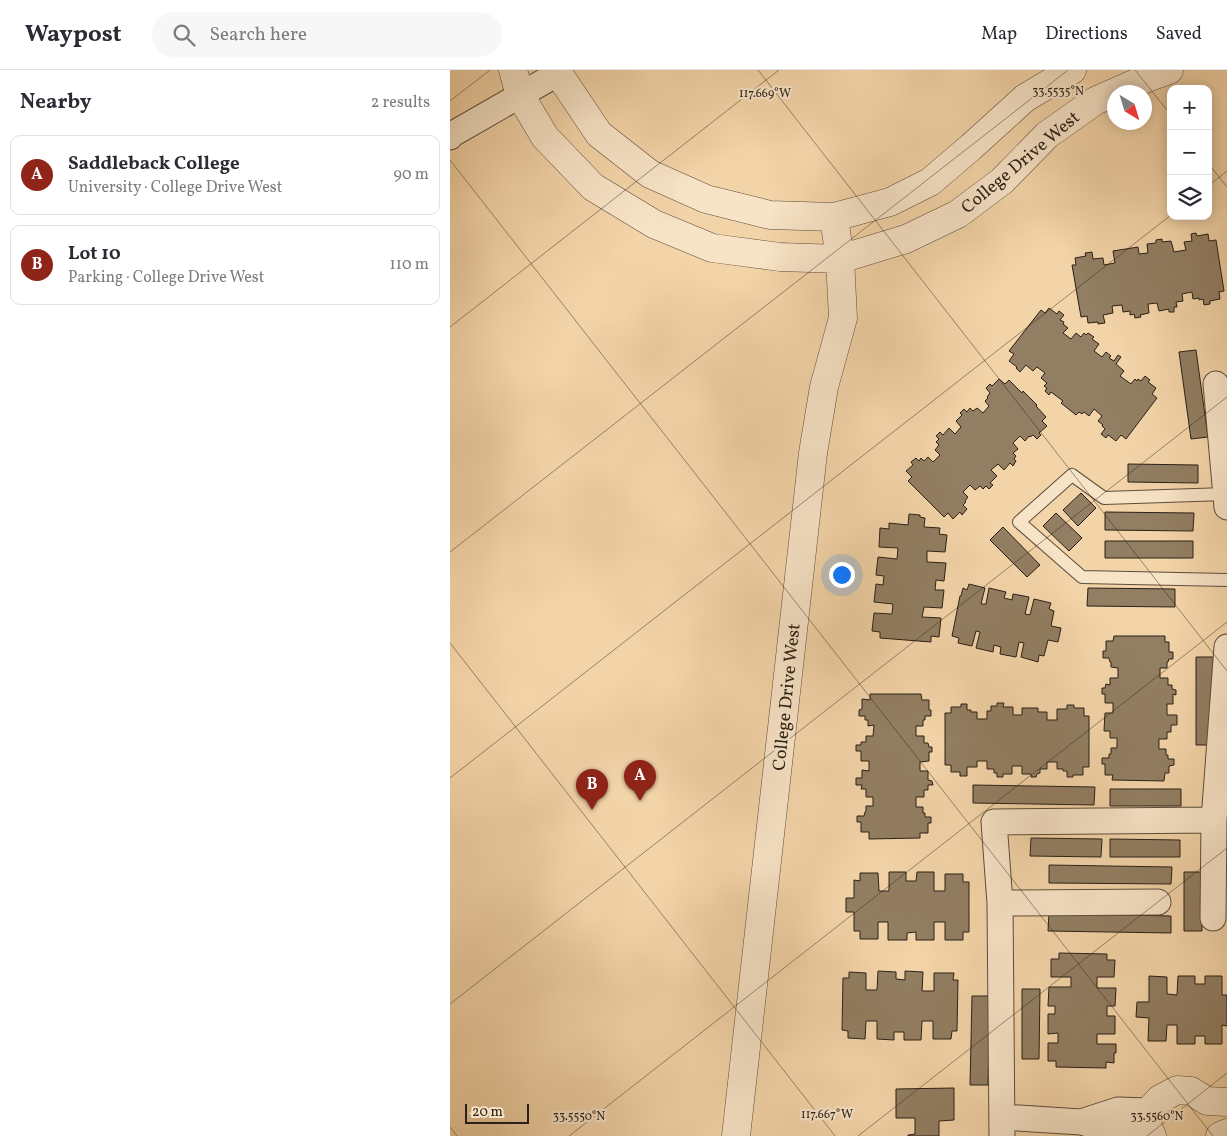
<!DOCTYPE html>
<meta charset="utf-8">
<style>
body{margin:0;font-family:Vollkorn,serif;background:#f7f7f7;color:#2b2b33}
.controls{position:absolute;right:15px;top:15px;display:grid;overflow:hidden;border-radius:10px;box-shadow:0 2px 12px #0003}
.controls button{width:45px;height:45px;display:grid;place-items:center;padding:0;border:0;border-bottom:1px solid #e1e1e2;background:#fff;color:#2b2b33;font:25px sans-serif}
.compass{position:absolute;left:657px;top:15px;width:45px;height:45px;border-radius:50%;background:#fff;box-shadow:0 2px 12px #0003;rotate:142deg}
.scale{position:absolute;left:15px;bottom:12px;width:64px;box-sizing:border-box;padding-left:5px;border:2px solid #292017;border-top:0;font-size:14px;line-height:18px;white-space:nowrap;color:#292017;-webkit-text-stroke:4px #f7e3c6;paint-order:stroke}
.you{position:absolute;left:391px;top:504px;width:18px;height:18px;margin:-12px;border:4px solid #fff;border-radius:50%;background:#1a73e8;box-shadow:0 0 0 8px #1a73e833}
.badge{display:grid;place-items:center;width:32px;height:32px;border-radius:50%;background:#8f2418;color:#fff;font-size:16px;font-weight:700}
.pin{position:absolute;translate:-50% -41px;filter:drop-shadow(0 1px 2px #0008)}
.pin::after{content:'';position:absolute;top:26px;width:18px;height:15px;background:inherit;clip-path:polygon(0 0,100% 0,50% 100%)}
.list{margin:0;padding:0;list-style:none}
h2{display:flex;justify-content:space-between;align-items:center;height:65px;margin:0;padding:0 20px;font-size:21px}
h2 small{font-size:16px;font-weight:400;color:#7c7c81}
.list li{display:grid;grid-template-columns:32px 1fr auto;gap:15px;align-items:center;box-sizing:border-box;height:80px;margin:0 10px 10px;padding:0 10px;border:1px solid #e1e1e2;border-radius:10px}
.list b{display:block;font-size:19px;white-space:nowrap}
.list p{margin:0;font-size:16px;white-space:nowrap;color:#7c7c81}
.list em{font-size:16px;font-style:normal;color:#7c7c81}
.icon{flex:none;width:28px;height:28px;fill:none;stroke:currentColor;stroke-width:2;stroke-linecap:round;stroke-linejoin:round}
.map{position:relative;flex:none;width:777px;height:1066px;overflow:hidden}
header{display:flex;align-items:center;gap:30px;box-sizing:border-box;height:70px;padding:0 25px;background:#fff;border-bottom:1px solid #e1e1e2}
header strong{font-size:24px}
nav{display:flex;gap:28px;margin-inline-start:auto;font-size:18px}
.search{width:350px;height:45px;background:#f7f7f7;display:flex;align-items:center;gap:12px;box-sizing:border-box;padding:0 18px;border-radius:28px;color:#7c7c81;font-size:19px}
main{display:flex}
aside{flex:1;background:#fff}
.map>svg:first-child{display:block}
.building{fill:#927e62;stroke:#292017}
.lines{fill:none;stroke-linecap:round;stroke-linejoin:round}
.service-casing{stroke:#5c4d3b;stroke-width:14}
.minor-casing{stroke:#5c4d3b;stroke-width:27}
.tertiary-casing{stroke:#5c4d3b;stroke-width:29}
.service{stroke:#f7e3c6;stroke-width:12}
.minor{stroke:#f7e3c6;stroke-width:25}
.tertiary{stroke:#f7e3c6;stroke-width:28}
.ticks{fill:none;stroke:#292017;stroke-width:1;stroke-opacity:0.45}
.labels{text-anchor:middle;stroke-width:4.5;stroke-linejoin:round;paint-order:stroke}
.street-label{font-size:18px;fill:#292017;stroke:#f7e3c6}
.ticks-label{font-size:12px;text-anchor:middle;fill:#292017;stroke:#f7e3c6;stroke-width:4.5;stroke-linejoin:round;paint-order:stroke}
</style>
<header>
<strong>Waypost</strong>
<div class="search"><svg class="icon" aria-label="search" viewBox="0 0 24 24"><circle cx="10" cy="10" r="6"/><path d="M15 15l6 6"/></svg>Search here</div>
<nav><a>Map</a><a>Directions</a><a>Saved</a></nav>
</header>
<main>
<aside>
<h2>Nearby<small>2 results</small></h2>
<ul class="list">
<li><span class="badge">A</span><div><b>Saddleback College</b><p>University · College Drive West</p></div><em>90 m</em></li>
<li><span class="badge">B</span><div><b>Lot 10</b><p>Parking · College Drive West</p></div><em>110 m</em></li>
</ul>
</aside>
<div class="map">
<svg width="777" height="1066" viewBox="0 0 777 1066">
<rect width="100%" height="100%" fill="#f3d4a8"/>
<filter id="stains"><feTurbulence type="fractalNoise" baseFrequency=".004" numOctaves="4"/><feColorMatrix values="0 0 0 0 .2 0 0 0 0 .09 0 0 0 0 .02 0 0 0 .5 -.17"/></filter>
<radialGradient id="worn" r=".72"><stop offset=".6" stop-color="#630" stop-opacity="0"/><stop offset="1" stop-color="#630" stop-opacity=".3"/></radialGradient>
<path class="building" d="M746 163 747 166 758 164 759 171 766 170 774 221 769 222 770 229 760 231V234L754 235 753 229 749 230V228L743 229 742 222 732 224 733 231 726 232 727 237H724V242H719V239L709 241 707 233 698 234 699 243 690 245 691 247 685 248 684 244 680 245V241L673 242 672 235 662 236 663 243 653 245 655 253 648 254V252L638 253 637 246 631 247 622 195H626L625 188 636 186 635 183 642 182 643 189 653 188 654 195 665 193 663 181 688 177 689 184 698 183 697 174 706 173V170L712 169V172L721 171 724 182 736 180 734 172 742 171 741 164Z
M599 238 607 244 609 241 614 245 610 250 614 252 613 254 618 258 613 263 621 269 626 263 631 267 634 263 636 265 638 263 644 267 642 269 649 274 644 281 652 287 656 282 661 286 659 288 664 291 668 285 671 287 666 294 674 301 670 306 681 314 685 309 687 311 688 309 691 311 695 306 700 310 698 312 706 318 702 324 707 328 676 369 671 365 666 371 658 365 656 368 651 364 655 359 652 356 653 355 648 351 652 346 644 339 639 346 634 342 632 344 629 342 626 345 611 333 613 331 601 322 599 325 595 321 597 318 594 316 597 313 591 308 595 303 587 297 583 301 576 295 570 302 566 298 567 297 559 291 564 284 559 281 591 240 595 243Z
M746 280 758 367 741 369 729 282Z
M549 309 555 314 559 310 572 323 573 321 587 335 586 336 596 347 592 351 597 356 589 363 591 365 587 369 583 365 580 367 579 366 575 371 570 366 563 373 568 379 563 383 566 386 564 389 566 391 563 396 560 393 554 400 548 394 541 400 547 406 540 413 543 415 539 419 536 416 533 419 530 416 525 420 520 415 513 422 518 427 515 431 516 432 513 435 517 439 512 445 510 442 503 449 498 443 494 447 458 411 462 407 456 401 463 395 461 392 466 388 469 391 471 388 474 391 478 387 483 392 490 385 485 380 489 375 486 372 489 369 486 366 490 362 493 365 499 358 505 364 511 357 506 351 512 345 510 343 514 339 517 342 520 338 523 341 527 338 533 343 539 336 535 331 538 328 537 327 540 323 536 318 540 314 542 316Z
M678 394 748 395V413L678 412Z
M631 423 646 438 628 456 613 440Z
M655 442 744 443 743 461 655 460Z
M606 443 632 468 619 481 593 456Z
M459 444 470 445V447L475 448 474 457 490 458 489 464 497 465 495 482 477 481V492L496 493 494 511 486 510 485 520H494L492 538 474 537 472 547 491 548 489 567 481 566V572L430 568V562L422 561 424 543 442 544 443 534 424 532 426 514 433 515 434 506 426 505 428 487 447 489 448 478 429 477 430 458 439 459V453L458 455Z
M553 457 590 495 577 507 540 470Z
M655 471H743V488H655Z
M519 514 535 518 531 534H536L539 518 556 522 554 528 562 530 563 524 579 527 575 544 580 545 584 529 601 533 599 539 604 541 601 556 611 558 608 572 598 570 594 586 589 585 588 592 571 587 574 573 569 572 566 587 550 584 551 577 544 575 543 582 526 578 530 562 526 561 522 576 508 573 509 568 502 566 510 526H511L513 518 517 520Z
M638 518 725 519V537L637 536Z
M664 566H715V572H719V582H723V589H719L718 592H717V598H710V608H718V615H722V619L726 620V625L723 624V634H717V645H727V655H721V662H717V669H709V679H716V685H718V689H724V695L719 696V703H715L714 711 662 710 663 705H655V694H652V688H659V684H661V678H667V668H660V661H654L655 643H663V633H655V624H652V618H655L656 614 660 615V608H668V598L661 597V592H660L659 588H653V581H656V571H663Z
M746 587H764V675H746Z
M420 624H471L472 630H479V640H481V646H475V650H473V656H466V666H474V673H478L479 677H482V682H479V691L470 692V701H478V710L482 711 483 715H478V720H474V727H466V737H473V743H475V747H481V753H478V763H470V768L419 769V762H411V752H407V746H414L415 742 416 741V736H423V727H416V719H411L412 715H406V708H412V700L419 701V691H411V681H406V675H411V672H416V666H423L424 655 418 656V650H415V646H409V640L412 639V629L420 630Z
M547 633H554L553 637H563V645H572V638H588V642H597V650H607V639H617V635H624V638H634V646H639V697H633V705H623V707H617V701H613V699H607V692H597V699H590V703L587 704 586 707H581V704H572V696H562V704H553V707H547V703H544V699H537V691H527V697H517V706H510V702H501V695H495V643H501V637H511V634H517V640H521V642H527V649H537V641H541V636H547Z
M523 715 645 717 644 735 523 733Z
M660 719H731V736H660Z
M581 768 652 769 651 787 580 786Z
M660 769 730 770V787H660Z
M599 795 722 797 721 814 599 813Z
M439 802H456V811H466L467 802H484V821H495V804H513V812H519V862H513V870H495V852H484V870H466V862L457 863V870H438V852H428V869H410V861H404V842H396V828H404V810L410 811V803H428L429 821H439Z
M734 802H752V861H734Z
M599 843 721 846V863L598 861Z
M609 883 657 884V890H665L664 907H647V918H666L665 936H657V946H665V964H647V974H666V983H664V993L656 992V998L606 997V991H598V973H608V963L598 964V944H605V936H598L599 917H621V907H601V889H609Z
M428 901 446 902V909L455 910V901L473 902 472 921H484V903H504L503 910H508L507 961H502L501 969H483V951H472L471 970H454V962H444V970L427 969V951H416L415 969 398 968V961L392 960 393 908H399V902L416 903V920H427Z
M699 906 717 907V924L727 925 728 906H745V914H755V906H772V925H777V956L772 955V974H755V966H745V974H727V955H717L716 971H698L699 948 686 947 687 932H699Z
M572 919H590L589 989H572Z
M522 926H540L538 1015H520Z
M504 1018V1050L489 1051V1066H458V1065L465 1064V1048H446V1019Z"/>
<g class="lines">
<g class="service-casing">
<path id="service" d="M776 424 654 428 622 405 569 452 632 507 777 510"/>
</g>
<g class="minor-casing">
<path id="minor" d="M0 67 1 65 107 4
M766 314 777 437
M550 833 708 832
M763 848 764 750 777 577
M552 1047 631 1052 677 1065 688 1066
M631 1052 668 1040 699 1041
M552 1066 550 833 544 752 764 750"/>
</g>
<g class="tertiary-casing">
<path id="tertiary" d="M63 0 70 25 95 67 143 117 204 154 262 178 330 187 390 189 456 169 508 144 552 111 597 65 645 31 702 6 719 0
M106 0 149 64 200 104 256 129 320 145 384 147 440 132 480 112 521 77 575 28 622 0
M286 1066 363 383 374 317 393 248 390 189 384 147
M702 1066 697 1055 699 1041 710 1029 727 1020 741 1021 757 1031 777 1032
M770 1066 777 1063"/>
</g>
<use href="#service" class="service"/>
<use href="#minor" class="minor"/>
<use href="#tertiary" class="tertiary"/>
</g>
<path class="ticks" d="M308 0 777 601M685 0 721 45M0 31 40 0M0 90 763 1066M758 93 777 117M758 116 777 101M0 257 329 0M0 482 618 0M0 573 385 1066M0 708 721 145M0 934 777 327M0 1057 7 1066M119 1066 777 552M408 1066 777 778M697 1066 777 1003"/>
<g class="labels">
<g class="street-label">
<text transform="translate(570 92) rotate(-40)" y="6">College Drive West</text>
<text transform="translate(336 627) rotate(-84)" y="6">College Drive West</text>
</g>
</g>
<g class="ticks-label">
<text x="608" y="25">33.5535°N</text>
<text x="315" y="27">117.669°W</text>
<text x="377" y="1048">117.667°W</text>
<text x="129" y="1050">33.5550°N</text>
<text x="707" y="1050">33.5560°N</text>
</g>
<rect width="100%" height="100%" filter="url(#stains)"/>
<rect width="100%" height="100%" fill="url(#worn)"/>
</svg>
<div class="controls">
<button>+</button>
<button>−</button>
<button><svg class="icon" aria-label="layers" viewBox="0 0 24 24"><path d="M12 4l9 5-9 5-9-5zM3 14l9 5 9-5"/></svg></button>
</div>
<svg class="compass" viewBox="-18 -18 36 36"><path d="M0-13l5 13h-10z" fill="#e53935"/><path d="M0 13l5-13h-10z" fill="#7c7c81"/></svg>
<div class="scale">20 m</div>
<div class="you"></div>
<div class="pin badge" style="left:190px;top:731px">A</div>
<div class="pin badge" style="left:142px;top:740px">B</div>
</div>
</main>
